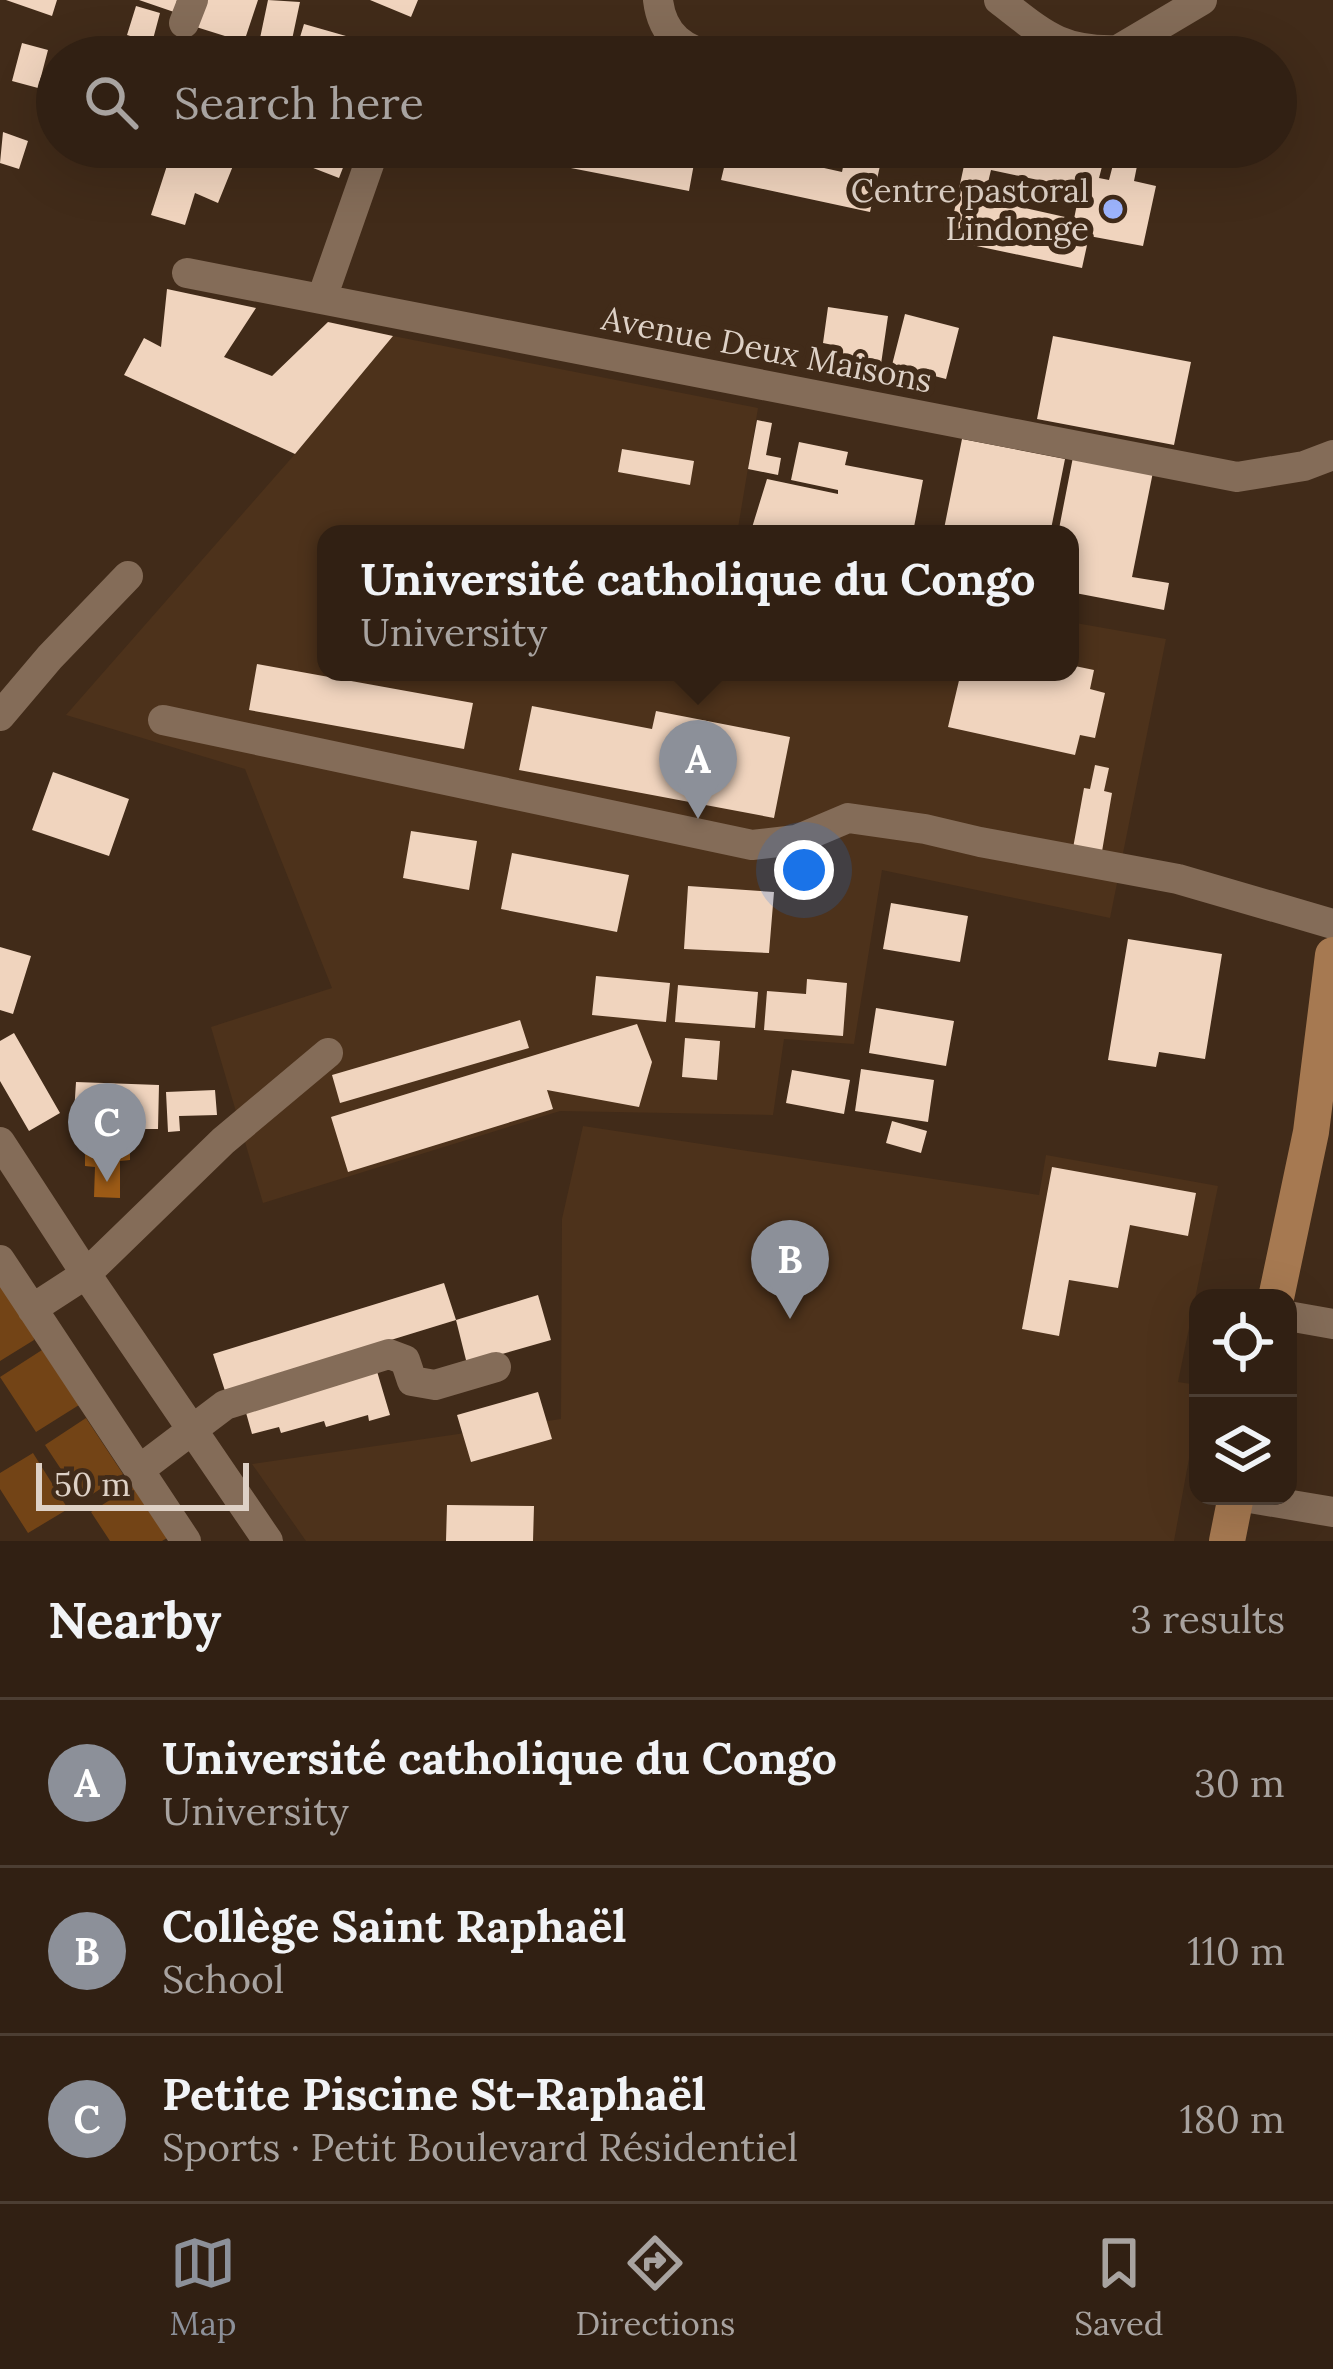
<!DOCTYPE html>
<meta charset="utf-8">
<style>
body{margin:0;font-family:Lora,serif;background:#3d2d21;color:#f1f3f6}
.controls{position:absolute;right:36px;bottom:36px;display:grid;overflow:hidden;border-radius:24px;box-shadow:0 12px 48px #0002}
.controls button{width:108px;height:108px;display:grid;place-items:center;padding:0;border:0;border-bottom:3px solid #4c3e33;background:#312013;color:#f1f3f6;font:60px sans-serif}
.scale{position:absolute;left:36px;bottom:30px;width:213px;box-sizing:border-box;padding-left:12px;border:6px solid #ded1c6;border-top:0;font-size:33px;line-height:42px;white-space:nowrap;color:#ded1c6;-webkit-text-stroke:9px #412b19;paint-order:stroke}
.you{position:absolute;left:804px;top:870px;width:42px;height:42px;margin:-30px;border:9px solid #fff;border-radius:50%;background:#1a73e8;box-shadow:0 0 0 18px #1a73e833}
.badge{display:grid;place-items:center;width:78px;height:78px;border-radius:50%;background:#8c9099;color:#fff;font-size:39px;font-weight:700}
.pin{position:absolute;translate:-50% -99px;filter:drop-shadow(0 3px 6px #0008)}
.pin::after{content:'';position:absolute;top:63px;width:42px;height:36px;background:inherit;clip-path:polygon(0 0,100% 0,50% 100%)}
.popup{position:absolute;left:317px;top:525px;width:762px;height:156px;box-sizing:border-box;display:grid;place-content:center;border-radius:24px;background:#312013;filter:drop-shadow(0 3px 9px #0005);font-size:39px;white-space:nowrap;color:#a8a3a0}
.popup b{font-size:45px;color:#f1f3f6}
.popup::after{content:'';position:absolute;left:50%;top:100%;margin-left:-24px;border:24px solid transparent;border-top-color:#312013}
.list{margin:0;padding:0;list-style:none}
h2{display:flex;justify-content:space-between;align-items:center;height:156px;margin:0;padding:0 48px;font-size:51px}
h2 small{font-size:39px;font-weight:400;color:#a8a3a0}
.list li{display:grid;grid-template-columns:78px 1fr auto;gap:36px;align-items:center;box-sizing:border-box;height:168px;padding:0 48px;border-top:3px solid #4c3e33}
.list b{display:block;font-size:45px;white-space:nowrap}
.list p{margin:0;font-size:39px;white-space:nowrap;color:#a8a3a0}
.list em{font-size:39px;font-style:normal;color:#a8a3a0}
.icon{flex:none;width:66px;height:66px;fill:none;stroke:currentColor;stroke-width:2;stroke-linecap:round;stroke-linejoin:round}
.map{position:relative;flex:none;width:1333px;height:1541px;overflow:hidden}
.search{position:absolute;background:#312013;box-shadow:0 12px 48px #0002;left:36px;right:36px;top:36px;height:132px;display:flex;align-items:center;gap:30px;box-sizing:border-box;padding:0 42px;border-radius:66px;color:#a8a3a0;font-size:45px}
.sheet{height:660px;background:#312013}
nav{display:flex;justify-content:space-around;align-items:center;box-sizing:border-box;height:168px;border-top:3px solid #4c3e33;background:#312013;font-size:33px;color:#a8a3a0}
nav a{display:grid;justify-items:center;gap:6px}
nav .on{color:#8c9099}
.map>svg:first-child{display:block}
.built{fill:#4d321b}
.green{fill:#734416}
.water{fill:#9d5b16}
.building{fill:#f0d4be;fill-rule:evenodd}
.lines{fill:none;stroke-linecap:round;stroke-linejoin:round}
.minor{stroke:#846c58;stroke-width:30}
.major{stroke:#a67951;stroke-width:36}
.poi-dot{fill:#9db4fd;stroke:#412b19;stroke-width:4.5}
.labels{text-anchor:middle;stroke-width:12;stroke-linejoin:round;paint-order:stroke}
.poi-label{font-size:33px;fill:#ded1c6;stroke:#412b19;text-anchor:end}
.street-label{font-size:33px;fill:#ded1c6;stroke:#412b19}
</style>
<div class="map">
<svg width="1333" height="1541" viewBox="0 0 1333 1541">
<rect width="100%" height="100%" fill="#412b19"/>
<path class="built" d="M393 336 758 408 737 534H326V672H1070V622L1166 639 1110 918 882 870 854 1044 784 1039 773 1115 560 1111 263 1203 211 1027 332 988 245 769 66 715 295 454Z
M583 1126 1039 1195 1046 1155 1218 1186 1178 1382 1198 1385V1409L1174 1541H306L252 1464 561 1419 562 1219Z"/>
<path class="green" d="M0 1285 33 1331 34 1340 0 1361Z
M42 1350 79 1405 36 1432 0 1377Z
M86 1418 123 1474 82 1501 45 1445Z
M33 1453 68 1509 28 1533 0 1489V1473Z
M132 1486 167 1538 162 1541H110L91 1512Z"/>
<path class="water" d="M85 1137H130V1160L120 1161V1198L94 1197 95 1167 85 1166Z"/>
<path class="building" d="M6 0H57L52 16Z
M139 0H177L174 12Z
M201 0H258L244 42 193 26Z
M268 0 300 2 290 49 259 43Z
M370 0H418L411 17Z
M136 6 160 13 152 43 127 35Z
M304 24 353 38 348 57H294Z
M207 41 215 43 243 57H198Z
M22 43 48 50 38 88 12 81Z
M563 45 604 52V57H561Z
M3 132 28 141 19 169 0 163Z
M173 147H215L237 156 218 203 195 193 185 225 151 215Z
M274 147H351L339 178 272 152Z
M543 147H697L689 191 540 162Z
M729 147H768L766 155 842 172 847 147H884L870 212 721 180Z
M968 147H1158L1155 160 1139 156 1134 181 1156 186 1143 246 1089 236 1082 268 948 240ZM1105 155 1115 157 1109 180 1099 178ZM991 170 1080 189 1074 219 984 199Z
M167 289 256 308 224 357 272 376 328 322 393 336 295 454 124 375 144 338 161 347Z
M828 307 888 316 880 371 830 364 833 345 823 343Z
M905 314 959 328 946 379 892 365Z
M1053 336 1191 362 1174 445 1037 419Z
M757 420 772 423 766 455 781 458 778 475 748 469Z
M962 439 1065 459 1050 534H943Z
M799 442 848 452 845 465 923 480 914 527 940 534H854L829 529V534H750L767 479 838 494V490L791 480Z
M622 449 694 461 690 485 618 472Z
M1073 457 1153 472 1132 577 1169 583 1164 610 1070 592V534H1058Z
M257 664 473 703 464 749 249 710Z
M1070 665 1094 670 1090 689 1105 693 1095 738 1080 735 1075 755 948 727 961 672H1070Z
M532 706 652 729 656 711 790 737 774 818 519 770Z
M1095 765 1109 768 1104 791 1112 793 1100 863 1071 859 1084 788 1090 789Z
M53 772 129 799 109 856 32 830Z
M411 831 477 841 469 890 403 878Z
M512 853 629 875 617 932 501 909Z
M688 886 774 892 769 953 684 949Z
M891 903 968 916 960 962 883 949Z
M1128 939 1222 954 1205 1059 1159 1052 1156 1067 1108 1060Z
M0 947 31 956 13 1014 0 1010Z
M596 976 670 983 666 1022 592 1015Z
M807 979 847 983 843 1036 764 1030 767 991 806 994Z
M678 985 758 992 755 1028 675 1022Z
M876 1008 954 1021 946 1066 869 1053Z
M520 1020 529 1048 340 1103 332 1075Z
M637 1024 652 1062 639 1107 547 1090 553 1109 348 1172 331 1117Z
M14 1033 60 1113 29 1131 0 1081V1041Z
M685 1038 720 1041 717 1080 682 1077Z
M861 1069 934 1080 928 1122 855 1111Z
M792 1070 850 1080 844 1114 786 1103Z
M76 1082 159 1085 158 1129H73Z
M215 1090 217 1115 179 1116 180 1131 168 1132 166 1092Z
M892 1121 927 1131 921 1153 886 1143Z
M1052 1167 1196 1193 1188 1236 1130 1225 1118 1288 1069 1280 1059 1336 1022 1329Z
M444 1283 456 1320 538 1295 551 1340 467 1364 456 1320 225 1391 213 1354Z
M376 1368 390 1415 369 1421 368 1415 326 1427 324 1421 281 1433 279 1427 252 1434 243 1402Z
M538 1392 552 1439 471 1462 457 1415Z
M447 1505 534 1506 533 1541H446Z"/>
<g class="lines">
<path class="minor" d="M658 0C662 35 684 52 718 57
M999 0C1043 34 1060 52 1118 50
M184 23 193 0
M1106 57 1202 0
M187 273 1237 477 1304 466 1333 455
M322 298 375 147
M0 716 50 657 128 576
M163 720 752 845 796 840 848 818 925 829 980 842 1178 879 1333 924
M0 1142 86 1274 268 1541
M0 1260 186 1541
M32 1309 86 1274 223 1141 328 1053
M1288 1316 1333 1324
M139 1470 225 1405 389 1354 405 1360 412 1381 435 1385 496 1367
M1238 1496 1333 1512"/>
<path class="major" d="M1276 1298 1311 1132 1333 955
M1227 1541 1236 1496"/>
</g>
<circle class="poi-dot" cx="1113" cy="209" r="12"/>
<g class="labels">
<g class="poi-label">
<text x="1089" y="202">Centre pastoral<tspan x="1089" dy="38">Lindonge</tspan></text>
</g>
<g class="street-label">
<text transform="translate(767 349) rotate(11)" y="12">Avenue Deux Maisons</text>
</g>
</g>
</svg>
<div class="controls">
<button><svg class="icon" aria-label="locate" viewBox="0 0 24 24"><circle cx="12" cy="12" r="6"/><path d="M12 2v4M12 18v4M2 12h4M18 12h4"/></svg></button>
<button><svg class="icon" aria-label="layers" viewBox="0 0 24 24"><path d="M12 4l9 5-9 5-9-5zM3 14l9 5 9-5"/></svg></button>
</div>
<div class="scale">50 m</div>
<div class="you"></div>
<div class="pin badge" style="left:698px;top:819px">A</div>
<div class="popup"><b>Université catholique du Congo</b>University</div>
<div class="pin badge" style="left:790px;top:1319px">B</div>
<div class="pin badge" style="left:107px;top:1182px">C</div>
<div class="search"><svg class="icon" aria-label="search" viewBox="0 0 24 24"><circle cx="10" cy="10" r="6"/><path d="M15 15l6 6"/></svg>Search here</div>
</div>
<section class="sheet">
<h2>Nearby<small>3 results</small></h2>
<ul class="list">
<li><span class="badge">A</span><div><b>Université catholique du Congo</b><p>University</p></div><em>30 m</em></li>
<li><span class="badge">B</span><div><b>Collège Saint Raphaël</b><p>School</p></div><em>110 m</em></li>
<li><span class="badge">C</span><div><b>Petite Piscine St-Raphaël</b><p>Sports · Petit Boulevard Résidentiel</p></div><em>180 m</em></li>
</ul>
</section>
<nav>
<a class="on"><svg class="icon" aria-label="map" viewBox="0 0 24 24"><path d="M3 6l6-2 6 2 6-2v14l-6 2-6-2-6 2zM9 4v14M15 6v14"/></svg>Map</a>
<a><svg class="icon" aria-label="directions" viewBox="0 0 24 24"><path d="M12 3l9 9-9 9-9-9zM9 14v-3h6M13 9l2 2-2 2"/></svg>Directions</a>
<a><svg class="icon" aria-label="saved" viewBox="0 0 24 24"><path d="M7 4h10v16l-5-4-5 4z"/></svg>Saved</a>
</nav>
